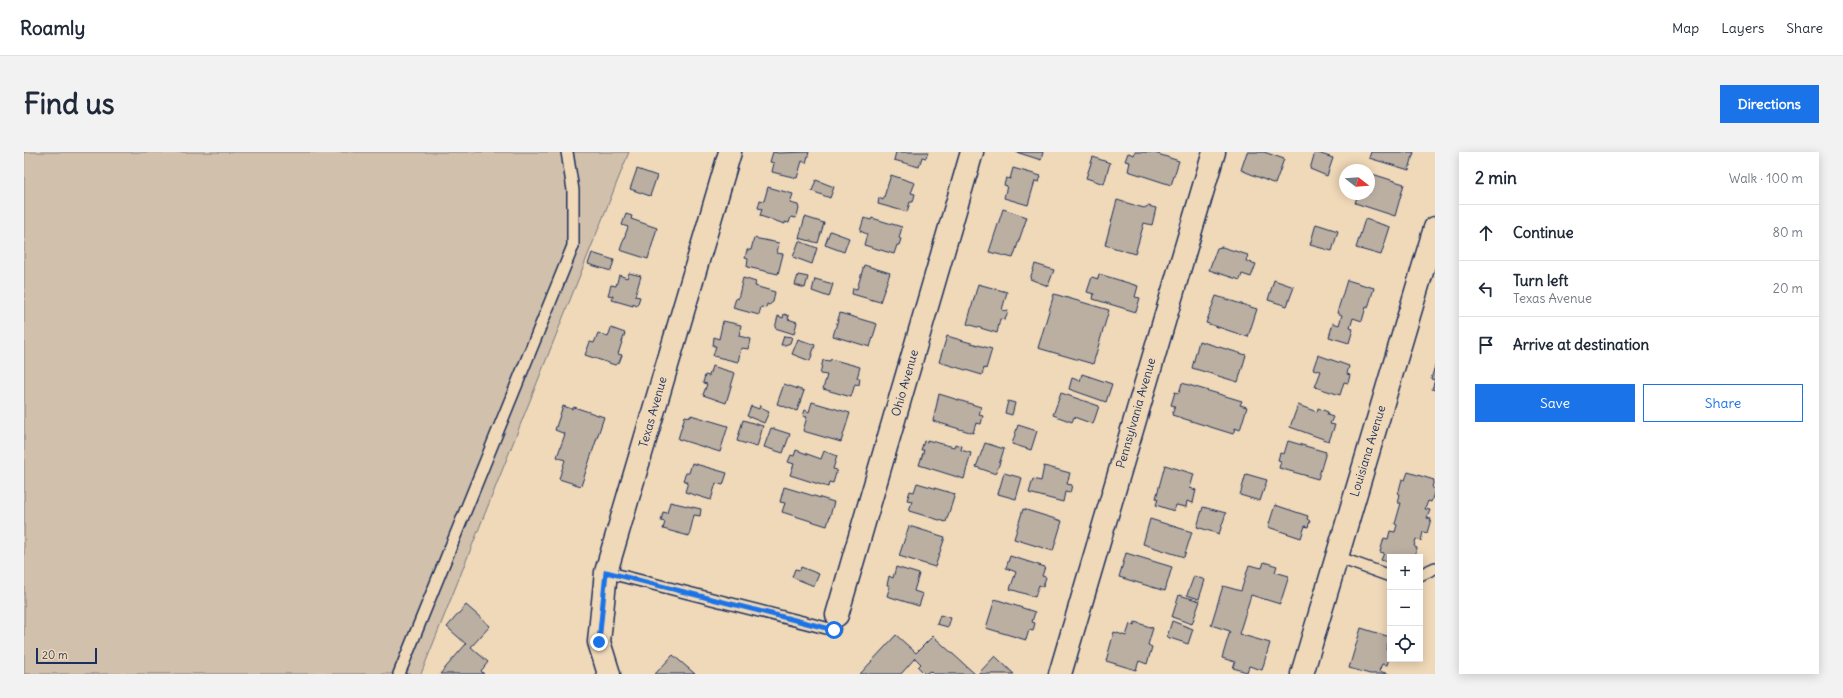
<!DOCTYPE html>
<meta charset="utf-8">
<style>
body{margin:0;font-family:Delius,sans-serif;background:#f2f2f3;color:#1f2937}
.controls{position:absolute;right:12px;bottom:12px;display:grid;overflow:hidden;border-radius:0px;box-shadow:0 2px 10px #0003}
.controls button{width:36px;height:36px;display:grid;place-items:center;padding:0;border:0;border-bottom:1px solid #e0e1e3;background:#fff;color:#1f2937;font:20px sans-serif}
.compass{position:absolute;left:1315px;top:12px;width:36px;height:36px;border-radius:50%;background:#fff;box-shadow:0 2px 10px #0003;rotate:107deg}
.scale{position:absolute;left:12px;bottom:10px;width:61px;box-sizing:border-box;padding-left:4px;border:2px solid #1b2f5e;border-top:0;font-size:11px;line-height:14px;white-space:nowrap;color:#1b2f5e;-webkit-text-stroke:3px #f0d9b8;paint-order:stroke}
.stop{position:absolute;width:12px;height:12px;margin:-9px;border:3px solid #1a73e8;border-radius:50%;background:#fff}
.stop.end{background:#1a73e8;border-color:#fff;box-shadow:0 1px 4px #0008}
.list{margin:0;padding:0;list-style:none}
h2{display:flex;justify-content:space-between;align-items:center;height:52px;margin:0;padding:0 16px;font-size:17px}
h2 small{font-size:13px;font-weight:400;color:#747a83}
.list li{display:grid;grid-template-columns:26px 1fr auto;gap:12px;align-items:center;box-sizing:border-box;height:56px;padding:0 16px;border-top:1px solid #e0e1e3}
.list b{display:block;font-size:15px;white-space:nowrap}
.list p{margin:0;font-size:13px;white-space:nowrap;color:#747a83}
.list em{font-size:13px;font-style:normal;color:#747a83}
.actions{display:flex;gap:8px;padding:12px 16px}
.actions a{flex:1;padding:9px 0;border:1px solid #1a73e8;border-radius:0px;text-align:center;font-size:14px;color:#1a73e8}
.actions .main{background:#1a73e8;color:#fff}
.icon{flex:none;width:22px;height:22px;fill:none;stroke:currentColor;stroke-width:2;stroke-linecap:round;stroke-linejoin:round}
.map{position:relative;flex:none;width:1411px;height:522px;overflow:hidden;border-radius:0px}
header{display:flex;align-items:center;gap:24px;box-sizing:border-box;height:56px;padding:0 20px;background:#fff;border-bottom:1px solid #e0e1e3}
header strong{font-size:19px}
nav{display:flex;gap:22px;margin-inline-start:auto;font-size:14px}
.intro{display:flex;align-items:center;justify-content:space-between;box-sizing:border-box;height:96px;padding:0 24px}
h1{margin:0;font-size:28px}
.button{padding:10px 18px;border-radius:0px;background:#1a73e8;color:#fff;font-size:14px;font-weight:700}
main{display:flex;gap:24px;padding:0 24px}
aside{flex:1;background:#fff;border-radius:0px;box-shadow:0 2px 10px #0003}
.map>svg:first-child{display:block}
.green{fill:#d1c0ab;stroke:#767884}
.building{fill:#bbafa2;stroke:#1b2f5e}
.lines{fill:none;stroke-linecap:round;stroke-linejoin:round}
.service-casing{stroke:#1b2f5e;stroke-width:14}
.minor-casing{stroke:#1b2f5e;stroke-width:25}
.service{stroke:#f0d9b8;stroke-width:11}
.minor{stroke:#f0d9b8;stroke-width:22}
.route{stroke:#1a73e8;stroke-width:5}
.labels{text-anchor:middle;stroke-width:3;stroke-linejoin:round;paint-order:stroke}
.street-label{font-size:12px;fill:#1b2f5e;stroke:#f0d9b8}
</style>
<header>
<strong>Roamly</strong>
<nav><a>Map</a><a>Layers</a><a>Share</a></nav>
</header>
<div class="intro"><h1>Find us</h1><a class="button">Directions</a></div>
<main>
<div class="map">
<svg width="1411" height="522" viewBox="0 0 1411 522">
<rect width="100%" height="100%" fill="#f0d9b8"/>
<filter id="ink" filterUnits="userSpaceOnUse"><feTurbulence type="fractalNoise" baseFrequency=".025" numOctaves="2"/><feDisplacementMap in="SourceGraphic" scale="8" xChannelSelector="R" yChannelSelector="G"/><feConvolveMatrix kernelMatrix="1 2 1 2 8 2 1 2 1" color-interpolation-filters="sRGB"/></filter>
<g filter="url(#ink)">
<path class="green" d="M0 0H605L397 522H0Z"/>
<path class="building" d="M749 0 754 1 785 0 782 11 778 9 773 26 748 20 750 11 746 10Z
M872 0H904L902 6 898 5 895 15 870 8Z
M992 0H1019L1017 8Z
M1111 0H1128L1155 9 1147 33 1104 19 1106 10 1101 9 1104 1 1110 3Z
M1223 0H1240L1260 7 1251 32 1217 18Z
M1291 0 1309 6 1303 24 1286 17Z
M1347 0H1390L1385 18 1345 6Z
M1069 5 1086 11 1080 32 1062 26Z
M989 16 1017 24 1015 30 1011 29 1004 53 980 46 983 34 980 33 982 26 986 27Z
M613 17 633 24 626 44 606 37Z
M1345 21 1380 32 1371 64 1331 51 1334 42H1345Z
M867 23 891 31 887 41 891 42 889 50H886L883 60 854 52 855 46 859 48Z
M792 28 810 35 806 46 788 39Z
M744 35 769 42 766 51 774 53 775 57 772 66 767 65 765 71 761 70V72L736 64 738 57 734 56 736 48 740 49Z
M1093 48 1120 56 1124 54 1132 56 1128 73 1120 71 1111 102 1081 93Z
M979 57 1003 65 989 106 965 100Z
M602 62 608 64 607 67 633 76 624 107 596 98 604 75 598 73Z
M781 65 800 71 794 91 775 86Z
M840 66 847 68 848 66 878 75 875 86 877 87 875 93H873L870 102 840 93 843 82 836 79Z
M1341 67 1366 75 1357 103 1332 96Z
M1292 72 1314 79 1308 99 1286 93Z
M806 79 825 86 820 100 801 93Z
M730 86 755 91 753 101 759 102 754 122 723 115 724 107 721 106 723 98H727Z
M775 89 793 96 788 112 769 105Z
M1198 95 1224 103 1222 109 1232 112 1227 125 1218 122 1216 128 1185 118 1193 96Z
M568 101 590 108 587 119 564 112Z
M1011 112 1030 118 1024 134 1006 127Z
M840 113 866 121 856 150 828 142 829 136 833 137Z
M605 121 617 124 611 144 616 145 613 154 609 152V154L588 148 589 144 584 143 587 133 592 134 595 123 603 126Z
M1075 122 1114 134 1111 145 1116 146 1112 160 1069 147 1070 142 1063 140 1068 125 1074 127Z
M774 123 784 125 781 136 771 133Z
M719 126 732 130 731 134 751 140 749 150 745 153 743 152 742 156 737 155 735 163 709 156 712 146 714 147Z
M791 127 809 132 805 145 788 139Z
M1250 128 1270 135 1263 154 1244 148Z
M1323 128 1350 136 1344 156 1342 155 1338 169 1329 166 1326 176 1329 177 1325 191 1305 185 1309 171 1315 173 1318 163 1313 161Z
M954 132 983 140 978 158 984 159 981 168 976 167 973 181 943 172Z
M1030 142 1085 158 1069 212 1014 196Z
M1192 144 1233 157 1224 185 1182 171Z
M816 161 853 172 846 195 809 184Z
M760 162 765 164 764 167 773 170 770 182 751 176 754 164 759 166Z
M699 169 717 173 715 184 727 187 725 197 717 196 714 210 689 204 692 194H689L690 185 695 187Z
M587 176 601 181 594 202 598 203 595 211 591 213 561 203 566 190 570 191 574 181 584 185Z
M760 184 768 185 766 191 761 193H757Z
M923 184 968 197 962 217 960 216 958 223 915 210Z
M774 187 791 193 786 209 768 202Z
M1175 189 1222 203 1214 230 1168 216Z
M1294 203 1325 214 1323 222 1326 223 1324 231 1320 230 1316 243 1291 235 1297 219 1289 217Z
M807 207 836 215 833 226H836L835 233 831 232 827 245 799 237 803 223 796 222 799 208 806 209Z
M688 214 711 221 702 251 679 243 683 232 679 231 681 223 685 224Z
M1411 214V238L1408 237 1411 228 1407 227Z
M1058 222 1088 232 1082 250 1045 237 1048 226 1056 229Z
M1158 231 1218 249 1216 253 1223 255 1216 278 1211 276 1209 282 1148 263 1151 254 1147 253 1151 240 1155 241Z
M760 232 780 239 773 259 753 252Z
M1037 241 1075 254 1069 272 1050 265 1048 270 1029 263Z
M915 242 957 255 955 263 959 264 957 272 952 271 949 281 909 269Z
M984 249 991 251 988 263 981 261Z
M788 250 826 261 817 290 779 279 783 265 779 264 781 258 785 260Z
M736 253 739 257 745 260 740 271 723 264 727 254 735 257Z
M1274 253 1293 260 1294 256 1304 260 1303 263 1309 265 1306 272 1311 273 1305 289 1266 275Z
M539 254 548 257 550 255 580 265 557 334 535 327 541 308 533 305 541 282 531 278Z
M667 263 704 274 696 300 654 287 661 264 667 265Z
M719 268 739 274 733 295 713 289Z
M994 273 1013 279 1007 298 988 292Z
M747 276 766 282 759 301 740 295Z
M903 288 930 295 931 292 938 294 937 298 947 301 940 327 895 313 900 298H897L900 289 903 290Z
M1264 289 1302 300 1294 327 1255 316 1257 309 1254 308 1256 301 1260 302Z
M961 291 980 297 972 322 952 315Z
M772 298 797 307 800 299 813 304 809 317 813 318 809 331 805 330 804 335 766 323 770 312 764 310 767 303 770 304Z
M668 311 703 321 699 333 692 331 687 348 661 340 664 330 659 328 662 321H665Z
M1141 313 1170 322 1166 336 1172 338 1169 351 1163 349 1162 355 1152 353 1150 359 1132 353 1134 347 1132 346Z
M1020 314 1046 321 1043 332 1048 333 1046 341 1041 340 1039 350 1005 341 1009 327 1017 329Z
M1384 320 1410 328 1408 335 1411 338 1407 350 1404 349 1401 357 1406 358 1403 366 1407 367 1403 381 1399 380 1397 389 1392 387 1390 394 1393 396 1391 405H1366V411L1357 408 1360 401 1356 400 1360 386 1364 387 1366 379 1371 380 1373 373 1371 372 1377 351H1374L1376 342H1374L1378 327 1381 328Z
M980 321 998 326 992 347 974 342Z
M1222 322 1243 328 1236 349 1216 343Z
M893 331 931 342 922 370 885 359 888 349 883 348 886 339 890 340Z
M760 335 810 350 803 374 758 360 761 351 756 350Z
M646 350 677 357 676 364 670 363 665 384 639 377 641 370 637 369 639 360 643 361Z
M1251 353 1284 364 1283 367 1286 369 1284 375 1281 374 1277 386 1244 375Z
M1179 355 1202 361 1195 382 1173 375Z
M999 357 1038 369 1029 399 990 387Z
M1126 367 1168 380 1160 405 1119 392Z
M885 374 921 385 911 415 875 404Z
M1102 401 1148 415 1141 439 1095 425Z
M986 404 1021 415 1018 424 1022 425 1019 435 1015 433 1011 445 986 437 992 420 982 416Z
M1240 410 1253 414 1251 420 1265 424 1256 452 1227 443 1215 482 1246 491 1238 518 1225 514 1223 520 1209 516 1211 510 1198 506 1206 479 1187 473 1199 434 1217 439 1225 413 1238 416Z
M777 415 795 422 790 434 768 425 771 417 776 418Z
M872 415 895 422 890 439 899 442 895 454 863 444 866 434 863 433 865 424 869 426Z
M1170 424 1181 428 1175 447 1163 443Z
M1155 443 1176 449 1168 472 1148 465Z
M971 447 1011 460 1008 470 1011 471 1009 479 1005 478 1002 488 962 476Z
M442 453 466 474 447 495 464 510 457 519 460 522H416L442 492 423 475Z
M916 463 927 466 924 475 913 472Z
M1148 469 1169 477 1164 492 1143 485Z
M1111 470 1129 476 1124 493 1128 495 1123 512 1115 509 1112 518 1082 509 1090 480 1102 484 1106 472 1110 474Z
M1337 476 1366 485 1362 497 1366 498V503L1363 513 1358 512 1355 519 1365 522H1346L1325 516Z
M872 483 892 501 909 484 951 522H909L906 519 901 522 894 515 897 512 891 506 877 522H836Z
M649 503 671 522H631Z
M971 504 990 522H954Z"/>
<g class="lines">
<g class="service-casing">
<path id="service" d="M1313 405 1366 424
M582 420 810 478 813 463
M1396 423 1411 416
M375 522 549 94V38L543 0"/>
</g>
<g class="minor-casing">
<path id="minor" d="M813 463 948 0
M585 522 575 490 582 420 706 0
M1036 522 1190 0
M1278 522 1411 76"/>
</g>
<use href="#service" class="service"/>
<use href="#minor" class="minor"/>
</g>
</g>
<g class="lines" filter="url(#ink)">
<path class="route" d="M575 490 582 420 810 478"/>
</g>
<g class="labels">
<g class="street-label">
<text transform="translate(881 231) rotate(-74)" y="4">Ohio Avenue</text>
<text transform="translate(629 260) rotate(-74)" y="4">Texas Avenue</text>
<text transform="translate(1112 261) rotate(-74)" y="4">Pennsylvania Avenue</text>
<text transform="translate(1344 299) rotate(-73)" y="4">Louisiana Avenue</text>
</g>
</g>
</svg>
<div class="controls">
<button>+</button>
<button>−</button>
<button><svg class="icon" aria-label="locate" viewBox="0 0 24 24"><circle cx="12" cy="12" r="6"/><path d="M12 2v4M12 18v4M2 12h4M18 12h4"/></svg></button>
</div>
<svg class="compass" viewBox="-18 -18 36 36"><path d="M0-13l5 13h-10z" fill="#e53935"/><path d="M0 13l5-13h-10z" fill="#747a83"/></svg>
<div class="scale">20 m</div>
<div class="stop" style="left:810px;top:478px"></div>
<div class="stop end" style="left:575px;top:490px"></div>
</div>
<aside>
<h2>2 min<small>Walk · 100 m</small></h2>
<ul class="list">
<li><svg class="icon" aria-label="ahead" viewBox="0 0 24 24"><path d="M12 20V5M6 11l6-6 6 6"/></svg><div><b>Continue</b></div><em>80 m</em></li>
<li><svg class="icon" aria-label="left" viewBox="0 0 24 24"><path d="M17 20v-9H6M10 6l-5 5 5 5"/></svg><div><b>Turn left</b><p>Texas Avenue</p></div><em>20 m</em></li>
<li><svg class="icon" aria-label="arrive" viewBox="0 0 24 24"><path d="M6 21V4h12l-3 4 3 4H6"/></svg><div><b>Arrive at destination</b></div></li>
</ul>
<div class="actions"><a class="main">Save</a><a>Share</a></div>
</aside>
</main>
